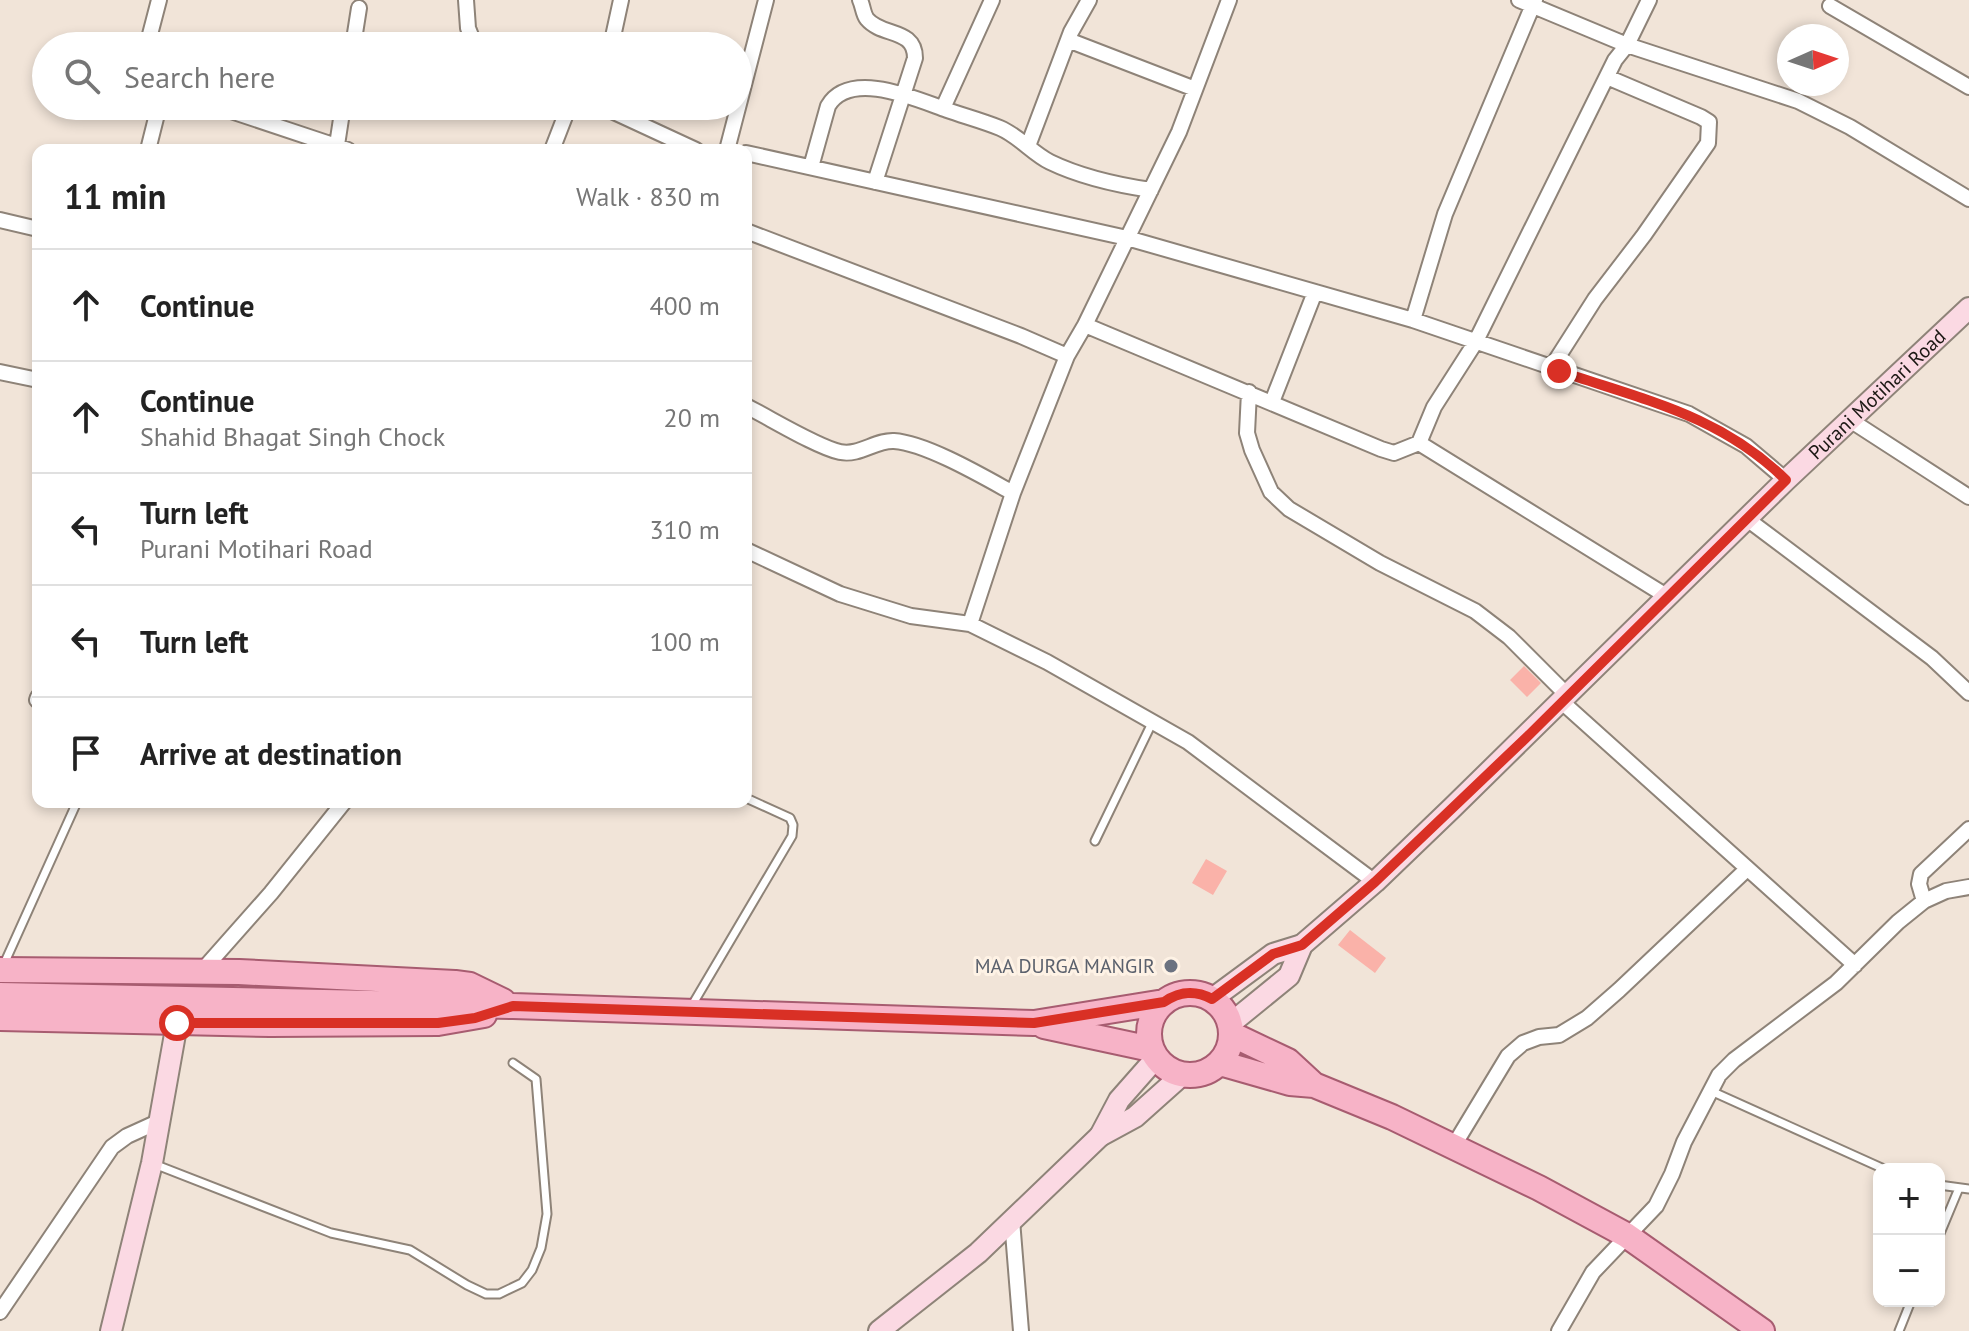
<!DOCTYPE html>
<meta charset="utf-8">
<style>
body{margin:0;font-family:"PT Sans",sans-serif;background:#f2f2f2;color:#222}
.controls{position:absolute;right:24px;bottom:24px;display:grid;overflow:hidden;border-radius:16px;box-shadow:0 4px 12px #0003}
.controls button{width:72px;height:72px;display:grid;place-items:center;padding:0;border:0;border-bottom:2px solid #e0e0e0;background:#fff;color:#222;font:40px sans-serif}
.compass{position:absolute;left:1777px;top:24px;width:72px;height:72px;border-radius:50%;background:#fff;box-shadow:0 4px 12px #0003;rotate:87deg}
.stop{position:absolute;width:24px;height:24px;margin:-18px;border:6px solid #d93025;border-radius:50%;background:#fff}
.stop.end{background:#d93025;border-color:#fff;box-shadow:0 2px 8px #0008}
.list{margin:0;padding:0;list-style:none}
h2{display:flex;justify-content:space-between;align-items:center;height:104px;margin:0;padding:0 32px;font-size:34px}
h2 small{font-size:26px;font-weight:400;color:#767676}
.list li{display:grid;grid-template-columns:52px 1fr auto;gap:24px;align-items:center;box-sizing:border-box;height:112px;padding:0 32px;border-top:2px solid #e0e0e0}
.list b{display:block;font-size:30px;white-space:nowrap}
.list p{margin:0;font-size:26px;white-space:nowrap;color:#767676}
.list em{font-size:26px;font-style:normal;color:#767676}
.icon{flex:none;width:44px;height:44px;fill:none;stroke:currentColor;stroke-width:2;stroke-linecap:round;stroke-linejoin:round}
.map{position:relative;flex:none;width:1969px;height:1331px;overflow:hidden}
.search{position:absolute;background:#fff;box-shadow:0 4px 12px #0003;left:32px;top:32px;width:720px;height:88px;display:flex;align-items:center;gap:20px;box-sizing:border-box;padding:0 28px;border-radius:44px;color:#767676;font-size:30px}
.panel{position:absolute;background:#fff;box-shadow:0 4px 12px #0003;left:32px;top:144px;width:720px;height:664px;border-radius:16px}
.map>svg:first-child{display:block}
.building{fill:#fab2a9}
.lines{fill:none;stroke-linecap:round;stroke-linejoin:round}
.lane-casing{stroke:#8e8378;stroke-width:11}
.street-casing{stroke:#8e8378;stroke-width:18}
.secondary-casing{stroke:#8e8378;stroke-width:24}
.primary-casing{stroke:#a75c70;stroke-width:28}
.lane{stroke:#fff;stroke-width:7}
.street{stroke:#fff;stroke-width:14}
.secondary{stroke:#fbd9e3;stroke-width:20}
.primary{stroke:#f7b3c7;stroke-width:24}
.route{stroke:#d93025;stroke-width:10}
.worship-dot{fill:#6b7280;stroke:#fef2e5;stroke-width:3}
.labels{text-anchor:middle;stroke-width:6;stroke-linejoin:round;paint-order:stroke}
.street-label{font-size:20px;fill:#1c1814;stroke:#fef2e5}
.worship-label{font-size:20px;fill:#5b616d;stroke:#fef2e5;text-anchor:end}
</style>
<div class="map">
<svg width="1969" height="1331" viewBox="0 0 1969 1331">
<rect width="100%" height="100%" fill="#f1e4d8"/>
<path class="building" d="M1524 666 1541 683 1527 697 1510 680Z
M1206 859 1227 871 1213 895 1192 883Z
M1350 930 1386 958 1375 973 1338 945Z"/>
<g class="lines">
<g class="lane-casing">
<path id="lane" d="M1095 841 1152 723
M4 964 77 802
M691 1007 792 836 793 825 790 818 746 798
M1711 1091 1884 1169
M154 1164 331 1233 410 1250 467 1285 486 1294H499L522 1283 532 1270 541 1248 547 1214 536 1079 513 1063
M1939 1185 1969 1189
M1939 1236 1959 1188
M1899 1331 1911 1301"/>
</g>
<g class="street-casing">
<path id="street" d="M466 0 468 28 475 46
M860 0C863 6 863 14 867 19 882 37 915 28 915 58L875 182
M1519 0 1627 45 1798 101 1850 127 1969 199
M1830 6 1969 87
M1068 40 1195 89
M147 46 159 0
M353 46 359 8
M611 46 621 0
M216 106 348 150
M601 106 696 150
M943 108 992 0
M337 145 343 106
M1028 146 1071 32 1089 0
M148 150 159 106
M552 150 569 106
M727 150 766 0
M746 153 1127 238 1413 320 1689 414 1746 446 1786 480
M811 167 828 106C850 69 916 99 947 110 964 116 983 121 1000 128 1019 136 1032 153 1050 162 1081 177 1117 185 1151 190
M0 220 38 229
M746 231 1021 336 1067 356
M1413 320 1445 214 1535 0
M1085 325 1381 449 1394 453 1419 443 1434 407 1475 343 1615 60 1627 45 1649 0
M1551 368 1595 299 1644 235 1708 143 1709 122 1701 117 1607 77
M0 372 38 380
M1249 392 1247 433 1252 450 1271 492 1289 509 1380 563 1475 611 1509 637 1568 696
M1272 402 1315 292
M746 406C770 418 817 447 840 452 860 456 875 440 894 441 926 443 984 477 1013 493
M1850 420 1969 497
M1419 443 1668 597
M1747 519 1932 658 1969 693
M746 550 840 594 911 616 970 624 1047 662 1188 742 1375 882
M970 624 1013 493 1067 356 1085 325 1179 132 1229 0
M37 700 38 697
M1562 702 1855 965
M1924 901 1919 884 1921 874 1969 829
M201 972 271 893 344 802
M1453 1147 1508 1056 1523 1043 1539 1037 1559 1035 1587 1018 1619 990 1747 869
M1012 1220 1021 1331
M0 1312 112 1147 127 1136 160 1121
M1559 1331 1593 1272 1656 1206 1672 1174 1684 1142 1719 1075 1734 1060 1836 983 1898 922 1924 901 1946 891 1969 887"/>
</g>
<g class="secondary-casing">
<g id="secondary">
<path d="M1212 999 1273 954 1302 945"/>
<path id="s1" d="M1230 1024 1289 976 1302 945 1375 882 1452 808 1786 480 1969 308"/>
<path d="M1100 1136 1119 1100 1156 1058"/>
<path d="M111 1331 152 1163 177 1023"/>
<path d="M879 1331 978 1253 1100 1136 1135 1117 1182 1075"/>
</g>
</g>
<g class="primary-casing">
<path id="primary" d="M0 970 239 972 455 983 470 985 503 1001
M1149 1034a41 41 0 1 1 82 0a41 41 0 1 1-82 0Z
M0 995 513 1006 1034 1023 1164 1002
M0 1018 270 1024 438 1023 484 1015
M1044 1026 1151 1049
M1231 1034 1288 1061 1314 1085
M1220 1063 1290 1083 1314 1085 1392 1117 1539 1188 1626 1235 1762 1331"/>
</g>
<use href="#lane" class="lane"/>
<use href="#street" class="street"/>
<use href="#secondary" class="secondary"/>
<use href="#primary" class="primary"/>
</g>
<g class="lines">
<path class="route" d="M177 1023H438L475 1018 513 1006 1034 1023 1164 1002C1180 991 1195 990 1212 999L1273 954 1302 945 1375 882 1530 734 1786 480C1720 415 1644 400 1559 371"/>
</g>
<circle class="worship-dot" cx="1171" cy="966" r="8"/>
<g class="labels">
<g class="street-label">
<text dy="7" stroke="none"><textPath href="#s1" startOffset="906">Purani Motihari Road</textPath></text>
</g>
<g class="worship-label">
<text x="1155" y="973">MAA DURGA MANGIR</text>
</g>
</g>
</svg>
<div class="controls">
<button>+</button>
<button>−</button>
</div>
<svg class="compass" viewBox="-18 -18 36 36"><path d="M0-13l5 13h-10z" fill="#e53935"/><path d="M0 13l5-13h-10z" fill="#767676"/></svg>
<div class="stop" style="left:177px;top:1023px"></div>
<div class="stop end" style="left:1559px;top:371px"></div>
<div class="search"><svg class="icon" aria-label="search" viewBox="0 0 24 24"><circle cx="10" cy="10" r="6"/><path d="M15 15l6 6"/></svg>Search here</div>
<section class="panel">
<h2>11 min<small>Walk · 830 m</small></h2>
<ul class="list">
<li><svg class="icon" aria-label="ahead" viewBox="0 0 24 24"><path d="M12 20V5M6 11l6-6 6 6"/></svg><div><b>Continue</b></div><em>400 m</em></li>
<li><svg class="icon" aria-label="ahead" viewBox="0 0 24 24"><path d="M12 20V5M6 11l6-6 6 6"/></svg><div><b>Continue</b><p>Shahid Bhagat Singh Chock</p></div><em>20 m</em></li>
<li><svg class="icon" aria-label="left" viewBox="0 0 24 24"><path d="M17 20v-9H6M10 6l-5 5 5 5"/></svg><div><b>Turn left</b><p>Purani Motihari Road</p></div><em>310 m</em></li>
<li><svg class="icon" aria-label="left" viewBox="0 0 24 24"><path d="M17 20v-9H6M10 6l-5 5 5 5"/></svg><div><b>Turn left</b></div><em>100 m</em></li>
<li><svg class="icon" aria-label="arrive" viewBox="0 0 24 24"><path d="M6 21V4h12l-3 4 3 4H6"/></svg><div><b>Arrive at destination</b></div></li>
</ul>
</section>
</div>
